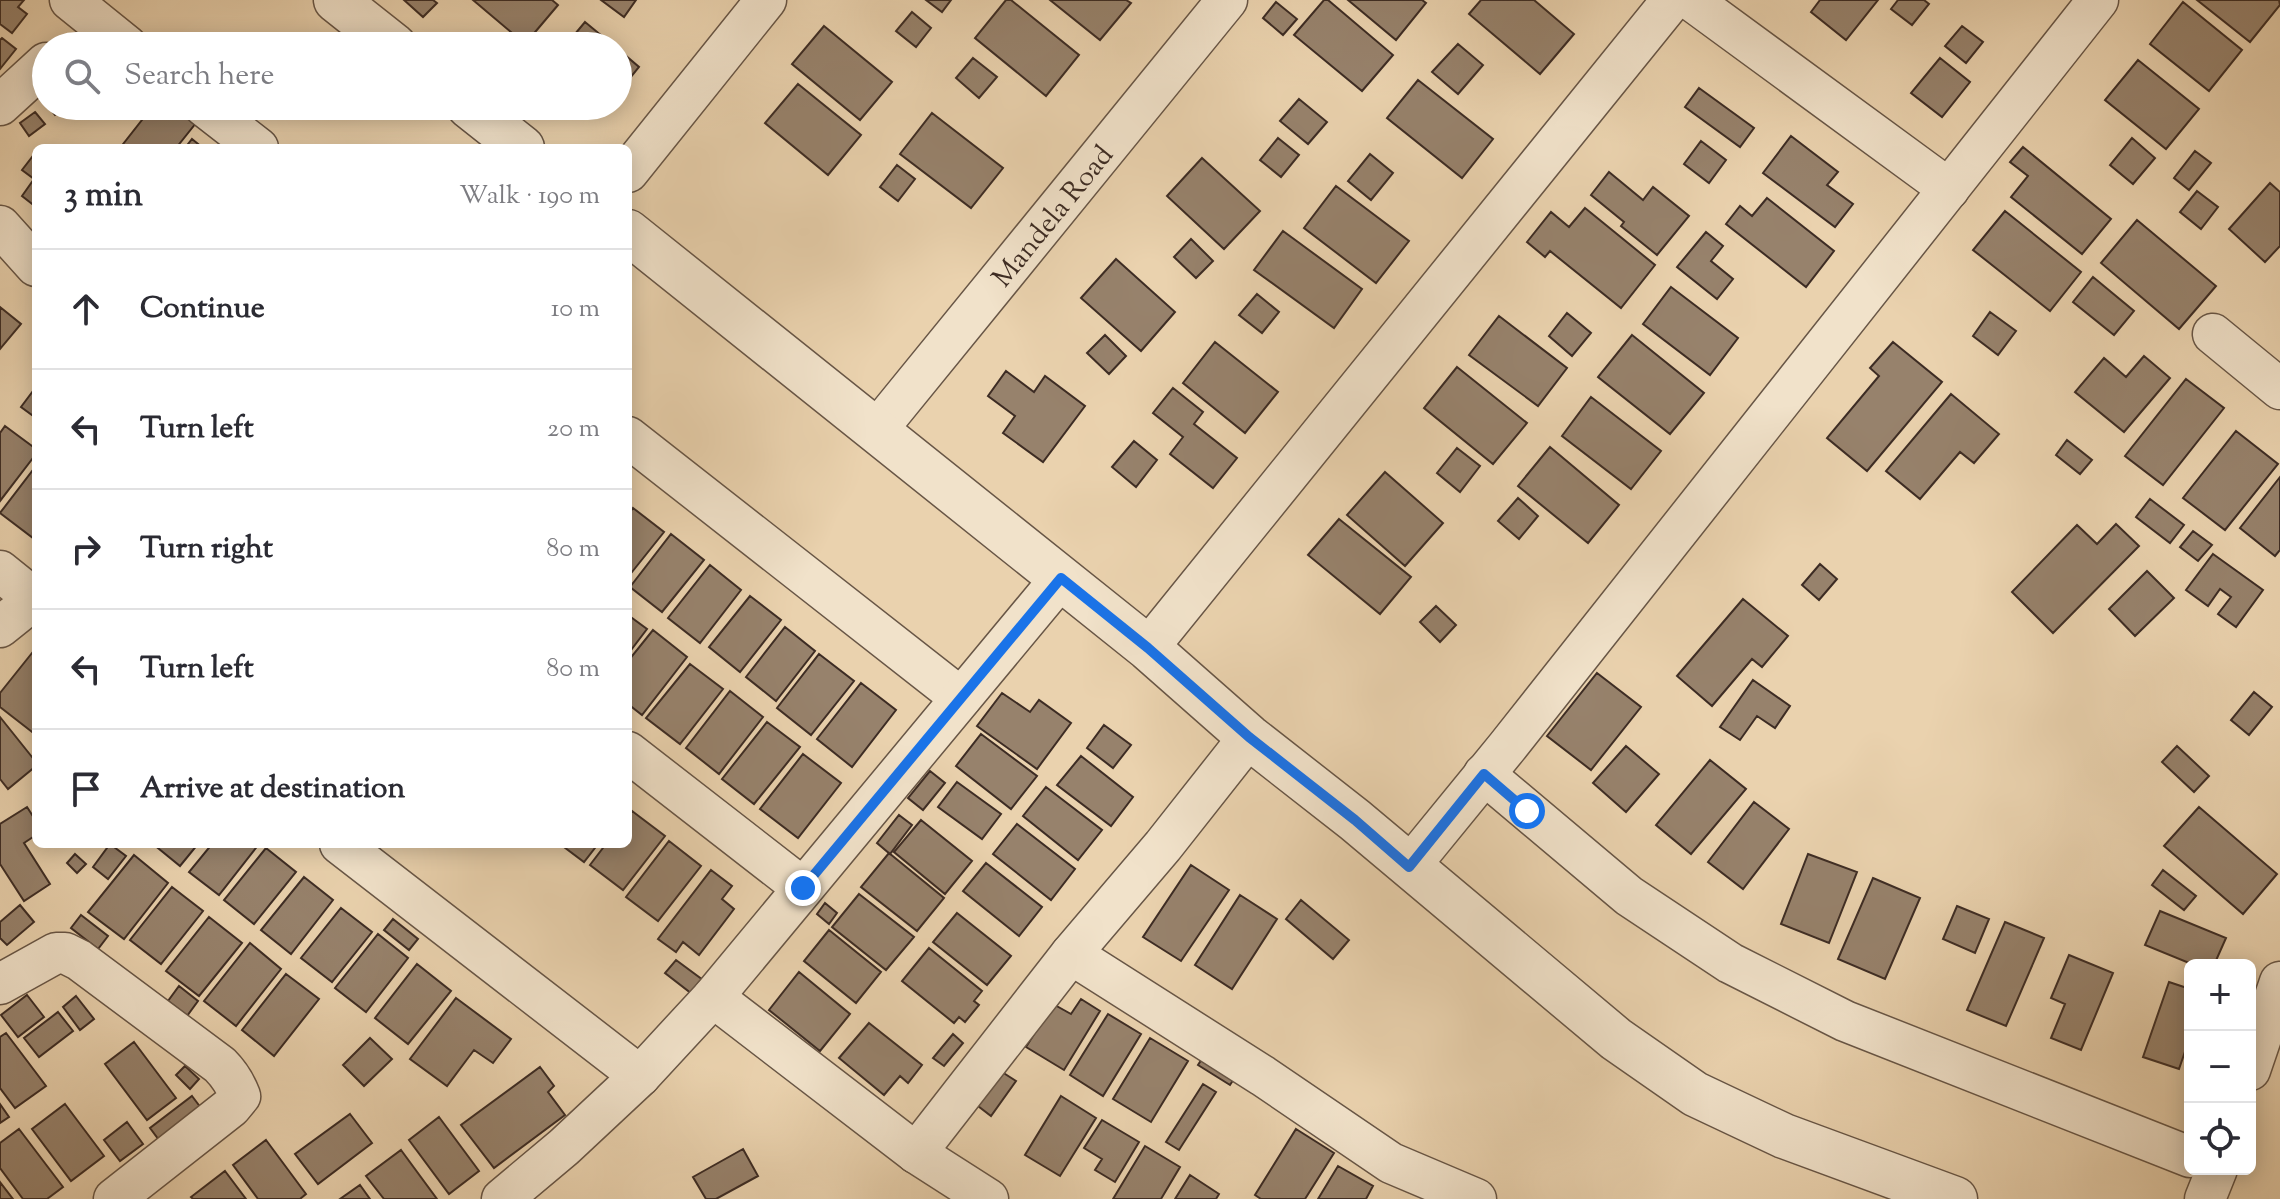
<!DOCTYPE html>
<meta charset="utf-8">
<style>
body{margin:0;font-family:"Sorts Mill Goudy",serif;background:#f7f7f7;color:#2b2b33}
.controls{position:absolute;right:24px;bottom:24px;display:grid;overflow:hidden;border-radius:12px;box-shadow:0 4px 20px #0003}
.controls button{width:72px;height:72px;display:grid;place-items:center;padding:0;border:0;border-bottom:2px solid #e1e1e2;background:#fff;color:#2b2b33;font:40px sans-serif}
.stop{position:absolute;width:24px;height:24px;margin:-18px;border:6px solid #1a73e8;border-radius:50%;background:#fff}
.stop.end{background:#1a73e8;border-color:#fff;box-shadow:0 2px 8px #0008}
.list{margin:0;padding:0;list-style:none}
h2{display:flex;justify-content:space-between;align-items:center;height:104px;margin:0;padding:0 32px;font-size:34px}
h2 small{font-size:26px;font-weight:400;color:#7c7c81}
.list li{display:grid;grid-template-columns:52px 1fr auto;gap:24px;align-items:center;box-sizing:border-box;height:120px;padding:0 32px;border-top:2px solid #e1e1e2}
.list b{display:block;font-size:30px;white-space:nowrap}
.list em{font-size:26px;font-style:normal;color:#7c7c81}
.icon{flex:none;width:44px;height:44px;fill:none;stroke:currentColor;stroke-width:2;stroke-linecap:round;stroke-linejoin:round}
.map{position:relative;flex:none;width:2280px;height:1199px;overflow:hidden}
.search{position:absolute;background:#fff;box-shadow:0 4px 20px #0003;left:32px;top:32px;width:600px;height:88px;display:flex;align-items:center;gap:20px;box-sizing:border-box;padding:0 28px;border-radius:44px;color:#7c7c81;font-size:30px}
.panel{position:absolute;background:#fff;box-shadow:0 4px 20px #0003;left:32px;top:144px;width:600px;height:704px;border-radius:12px}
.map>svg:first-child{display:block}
.building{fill:#97826c;stroke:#3d2c24;stroke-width:2}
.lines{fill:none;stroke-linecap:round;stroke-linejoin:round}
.minor-casing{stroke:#685646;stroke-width:43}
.tertiary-casing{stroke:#685646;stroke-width:47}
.minor{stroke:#f1e2ca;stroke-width:40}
.tertiary{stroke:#f1e2ca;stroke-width:44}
.route{stroke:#1a73e8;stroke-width:10}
.labels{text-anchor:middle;stroke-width:7;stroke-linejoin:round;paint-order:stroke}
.street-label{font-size:28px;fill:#3d2c24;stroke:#f1e2ca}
</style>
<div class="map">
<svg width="2280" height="1199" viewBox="0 0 2280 1199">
<rect width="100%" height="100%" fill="#ead2ae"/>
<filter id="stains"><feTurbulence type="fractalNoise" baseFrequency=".0025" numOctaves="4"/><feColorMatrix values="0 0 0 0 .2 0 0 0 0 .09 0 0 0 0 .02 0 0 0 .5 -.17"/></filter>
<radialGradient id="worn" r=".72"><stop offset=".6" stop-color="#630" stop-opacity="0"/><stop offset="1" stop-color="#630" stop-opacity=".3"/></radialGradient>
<path class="building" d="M0 0H24L18 7 27 14 12 33 0 24Z
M404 0H433L437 3 423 17Z
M473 0H552L558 5 525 44Z
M601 0H636L624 17Z
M926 0H951L942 12Z
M1006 0H1011L1079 55 1046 96 975 38Z
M1050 0H1126L1131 3 1100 40Z
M1324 0H1328L1393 55 1362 91 1294 35Z
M1348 0H1422L1426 3 1396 40Z
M1481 0H1534L1574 34 1540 74 1469 14Z
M1820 0H1878L1846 40 1811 12Z
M1898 0H1924L1929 4 1912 25 1891 9Z
M2197 0H2279L2280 5 2250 42Z
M1276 2 1297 19 1283 35 1263 18Z
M2183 2 2242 50 2209 91 2150 44Z
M912 12 931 28 916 47 896 31Z
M585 22 614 46H565Z
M824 26 892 82 860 120 792 64Z
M1962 26 1983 42 1966 63 1945 46Z
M2 38 16 49 0 69V40Z
M1458 44 1483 65 1458 94 1432 72Z
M618 49 639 67 618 93Z
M973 58 997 77 979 98 956 78Z
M1940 58 1970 82 1942 117 1911 93Z
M2138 60 2199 109 2166 149 2105 100Z
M1418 80 1493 139 1462 178 1387 118Z
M798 84 861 135 828 175 765 123Z
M1699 88 1754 128 1740 147 1685 107Z
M1299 99 1327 122 1308 144 1280 121Z
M48 106H68L55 115Z
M153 106H185L200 118 176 148H120Z
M35 112 45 124 29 136 20 123Z
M932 113 1003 168 971 208 900 154Z
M1791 136 1838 172 1827 185 1853 204 1835 227 1763 173Z
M1278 138 1299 155 1281 177 1260 160Z
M2132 138 2155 158 2133 184 2110 165Z
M192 139 203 148H185Z
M1701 141 1726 160 1709 183 1684 164Z
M2023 147 2111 219 2082 254 2011 197 2028 176 2010 162Z
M2195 151 2211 163 2189 190 2174 178Z
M36 152V207L22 196 34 179 22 170Z
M1370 154 1393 173 1371 200 1348 181Z
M1202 158 1260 211 1224 249 1167 196Z
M897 165 915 179 898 201 880 187Z
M1609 172 1643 200 1653 187 1689 216 1657 255 1621 226 1624 222 1591 195Z
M2270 183 2280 192V246L2265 262 2229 229Z
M1336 186 1409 241 1376 283 1304 228Z
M2197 191 2218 207 2201 229 2180 212Z
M1767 198 1834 251 1806 287 1726 224 1740 206 1752 216Z
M1585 208 1655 265 1621 308 1550 251 1545 257 1527 242 1551 212 1569 227Z
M2005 211 2081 272 2050 311 1973 250Z
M2137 220 2216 286 2179 329 2101 263Z
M1283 231 1362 289 1334 328 1254 270Z
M1706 232 1723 246 1711 261 1733 279 1717 299 1677 267Z
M1191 239 1213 261 1196 278 1174 257Z
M1116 259 1175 312 1141 351 1081 298Z
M2093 277 2134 311 2114 335 2073 302Z
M1671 287 1738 338 1710 375 1643 324Z
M1257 294 1279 312 1262 333 1239 315Z
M0 307 21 324 0 349Z
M1990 312 2016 331 1998 355 1973 336Z
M1567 313 1591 333 1572 356 1549 336Z
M1499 316 1567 368 1538 406 1469 355Z
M1105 335 1126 356 1109 374 1087 353Z
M1632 335 1704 393 1670 434 1598 377Z
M1215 342 1278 392 1245 433 1183 383Z
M1893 342 1942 382 1867 471 1827 438 1879 376 1870 368Z
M2144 356 2170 378 2124 432 2075 392 2104 358 2126 377Z
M1457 367 1527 423 1493 464 1424 408Z
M1006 371 1034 392 1045 376 1085 406 1043 462 1003 433 1015 416 988 396Z
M2186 379 2224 408 2163 485 2125 456Z
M36 387V418L21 407Z
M1173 388 1203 412 1194 424 1237 458 1213 488 1170 454 1183 437 1153 413Z
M1951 394 1999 434 1974 463 1960 452 1920 499 1886 471Z
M1591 397 1661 451 1631 489 1562 436Z
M5 426 36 449V454L0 501V433Z
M2236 431 2278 464 2225 530 2183 498Z
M2067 440 2092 460 2080 474 2056 455Z
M1134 441 1157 460 1136 487 1112 467Z
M1550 447 1619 505 1588 543 1518 486Z
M1457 448 1480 466 1460 492 1437 473Z
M36 466V534L33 538 0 513Z
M1385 472 1443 523 1405 566 1347 515Z
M2280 477V550L2275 556 2240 528Z
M1518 498 1538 516 1519 539 1498 521Z
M2150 499 2184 525 2170 543 2136 517Z
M633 508 664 532 628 577V514Z
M1339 519 1411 577 1380 614 1308 555Z
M2116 524 2139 546 2053 633 2012 592 2077 525 2097 544Z
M2193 531 2212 545 2198 561 2180 547Z
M671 534 704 560 662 612 630 587Z
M2213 554 2263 590 2236 627 2218 614 2231 597 2220 589 2208 606 2186 590Z
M1820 564 1837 579 1819 600 1802 585Z
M710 565 741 590 700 643 668 618Z
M2147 571 2174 598 2135 636 2109 609Z
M750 596 781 620 740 672 709 647Z
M1743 599 1788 636 1762 667 1752 659 1712 706 1677 676Z
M1436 606 1456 625 1440 642 1420 622Z
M628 615 647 629 628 654Z
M785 627 815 651 776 701 746 677Z
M653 630 687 657 642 715 628 704V661Z
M36 648V735L0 707V693Z
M819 654 854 681 811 735 777 708Z
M690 664 723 689 680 744 646 718Z
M1597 673 1641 707 1591 770 1547 736Z
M1753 680 1790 706 1775 728 1757 716 1740 740 1720 727Z
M861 683 896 710 852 767 817 739Z
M730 691 763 717 719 774 686 748Z
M2254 692 2272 707 2249 735 2231 720Z
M1002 693 1030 712 1039 700 1071 723 1037 769 977 726Z
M0 717 36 762V766L8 789 0 779Z
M767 722 800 747 754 804 722 779Z
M1104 725 1131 745 1113 768 1087 748Z
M981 734 1037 776 1011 809 956 766Z
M1626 746 1659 774 1626 812 1593 783Z
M2177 746 2209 776 2194 792 2162 762Z
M803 754 841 783 798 838 760 809Z
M1081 756 1133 797 1111 826 1057 785Z
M1710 760 1746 789 1691 854 1656 825Z
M930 771 945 783 923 810 908 798Z
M957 782 1001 814 982 839 938 807Z
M1046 787 1102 830 1078 860 1023 816Z
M1754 802 1789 829 1743 889 1708 862Z
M27 807 36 821V835L24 843 50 884 24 901 0 864V824Z
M2199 807 2277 874 2243 914 2164 846Z
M632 811 665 836 623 890 590 865 606 844H628V816Z
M899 815 912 825 890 854 877 843Z
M921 820 972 861 945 894 894 852Z
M1017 824 1075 869 1051 900 993 854Z
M669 841 701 866 658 921 626 897Z
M110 844 126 856 108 879 93 867Z
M153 844H198L180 866Z
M212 844H259L219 895 189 872Z
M560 844H598L584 862Z
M266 848 296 872 254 924 224 900Z
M889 853 944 898 917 931 861 887Z
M75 854 86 864 77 873 67 863Z
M1808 854 1857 872 1829 943 1781 924Z
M134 855 168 883 124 939 88 912Z
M986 863 1042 907 1019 936 963 891Z
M1191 865 1229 890 1181 961 1143 937Z
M711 870 732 886 722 899 734 909 699 955 683 942 676 952 658 939Z
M2163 870 2196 896 2184 910 2152 885Z
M304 877 333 900 291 954 261 930Z
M1873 878 1920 898 1885 979 1838 959Z
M172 887 203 911 161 964 130 940Z
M859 894 914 937 886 970 832 927Z
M1240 895 1277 919 1232 989 1195 965Z
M1301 900 1349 940 1333 959 1286 919Z
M825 903 837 913 829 924 817 914Z
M20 905 34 922 7 945 0 938V922Z
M1957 906 1989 919 1975 953 1943 939Z
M341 908 372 932 332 982 301 958Z
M2160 911 2226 938 2214 965H2194L2145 945Z
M957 913 1011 956 987 985 933 942Z
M81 915 108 936 98 949 71 928Z
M209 917 242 943 199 996 166 971Z
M393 919 418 939 409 950 384 930Z
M2005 922 2044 938 2006 1026 1967 1010Z
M829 930 881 972 856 1003 804 961Z
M378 934 408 958 366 1012 335 988Z
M250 943 281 969 236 1026 204 1001Z
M929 948 982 991 974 1001 979 1005 965 1022 959 1017 954 1023 902 981Z
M2069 955 2113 973 2081 1050 2051 1038 2065 1004 2051 998Z
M676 960 707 983 696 997 665 973Z
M417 964 451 991 408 1044 375 1018Z
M799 972 850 1014 820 1051 769 1010Z
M286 974 319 999 274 1056 242 1030Z
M2169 982 2190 989V1037L2179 1069 2143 1057Z
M179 986 198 1001 187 1016 168 1001Z
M27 995 44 1017 18 1037 1 1015Z
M76 996 94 1019 80 1030 63 1007Z
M456 998 511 1039 493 1063 474 1050 447 1086 410 1059Z
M1081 999 1100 1011 1064 1070 1026 1047 1053 1004 1071 1014Z
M58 1012 73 1031 39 1057 24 1038Z
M1108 1014 1141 1034 1103 1096 1070 1075Z
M869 1023 922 1065 908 1083 900 1076 884 1095 839 1058Z
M6 1033 46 1086 15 1108 0 1088V1037Z
M953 1034 963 1043 944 1066 933 1058Z
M370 1038 392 1059 364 1086 343 1065Z
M1150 1038 1188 1061 1151 1122 1113 1099Z
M134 1042 176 1098 147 1120 105 1064Z
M1207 1051 1239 1071 1230 1085 1198 1065Z
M185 1066 199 1079 190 1089 176 1075Z
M540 1067 554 1086 548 1092 565 1115 494 1168 461 1125Z
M1002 1072 1016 1081 991 1116 978 1106Z
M1203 1084 1216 1092 1179 1150 1166 1142Z
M192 1096 201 1108 159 1140 150 1128Z
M1061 1096 1096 1118 1060 1176 1025 1155Z
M0 1104 9 1117 0 1123Z
M65 1104 104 1156 71 1181 32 1129Z
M350 1114 372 1143 318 1184 295 1154Z
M439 1117 479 1171 449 1194 409 1140Z
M1102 1120 1139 1142 1115 1182 1095 1170 1102 1159 1084 1148Z
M127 1122 143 1144 120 1161 104 1140Z
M19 1129 63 1187 47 1199H23L0 1168V1143Z
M1296 1129 1334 1153 1305 1199H1261L1255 1195Z
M266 1140 306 1194 300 1199H258L233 1165Z
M1145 1146 1180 1167 1161 1199H1113Z
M743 1149 758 1176 716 1199H706L693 1177Z
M401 1150 437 1199H384L366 1176Z
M1338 1166 1373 1186 1366 1199H1318Z
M225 1171 246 1199H193L191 1197Z
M1190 1175 1219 1194 1216 1199H1175Z
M0 1182 13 1199H0Z
M360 1185 370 1199H340Z"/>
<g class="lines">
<g class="minor-casing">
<g id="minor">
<path d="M70 0 127 46"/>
<path d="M1691 0 1949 189"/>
<path d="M0 105 46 63"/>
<path d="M204 106 258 148"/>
<path d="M628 172 766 0"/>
<path d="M0 226 36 266"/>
<path d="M2213 334 2280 389"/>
<path id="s1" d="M876 431 1227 0"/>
<path d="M628 437 961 698"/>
<path d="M0 571 36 600"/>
<path d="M0 627 35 599"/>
<path d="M1148 648 1672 0"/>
<path d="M628 752 803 888"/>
<path d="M1484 774 1629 896 1730 963 1845 1021 2190 1157"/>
<path d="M340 844 640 1076"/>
<path d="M1409 867 1507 747 2098 0"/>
<path d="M1071 954 1263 1076 1391 1163 1476 1199"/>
<path d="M0 984 56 953H65L79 960 220 1065C229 1074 235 1083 240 1096L231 1107 114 1199"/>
<path d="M713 997 916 1153 988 1199"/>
<path d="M2250 1070 2280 982"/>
<path d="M916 1153 1071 954 1163 846 1249 737"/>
<path d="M502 1199 564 1147 640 1076 713 997 1061 578"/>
<path d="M2205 1199 2217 1169"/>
</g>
</g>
<g class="tertiary-casing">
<path id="tertiary" d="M336 0 394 46
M469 106 522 148
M628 232 1148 648 1249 737 1355 820 1616 1039 1695 1094 1784 1136 1955 1199"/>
</g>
<use href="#minor" class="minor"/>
<use href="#tertiary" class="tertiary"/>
</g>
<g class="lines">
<path class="route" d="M803 888 1061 578 1148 648 1249 737 1355 820 1409 867 1484 774 1527 811"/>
</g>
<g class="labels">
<g class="street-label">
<text dy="10" stroke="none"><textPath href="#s1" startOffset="278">Mandela Road</textPath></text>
</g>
</g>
<rect width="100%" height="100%" filter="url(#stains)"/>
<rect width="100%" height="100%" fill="url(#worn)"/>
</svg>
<div class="controls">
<button>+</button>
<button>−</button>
<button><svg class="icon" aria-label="locate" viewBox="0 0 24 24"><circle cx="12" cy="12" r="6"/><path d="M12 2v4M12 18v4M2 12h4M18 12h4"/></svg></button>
</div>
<div class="stop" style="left:1527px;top:811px"></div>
<div class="stop end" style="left:803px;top:888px"></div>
<div class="search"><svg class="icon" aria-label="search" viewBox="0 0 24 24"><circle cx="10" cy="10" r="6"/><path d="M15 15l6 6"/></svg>Search here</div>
<section class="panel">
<h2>3 min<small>Walk · 190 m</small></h2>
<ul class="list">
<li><svg class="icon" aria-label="ahead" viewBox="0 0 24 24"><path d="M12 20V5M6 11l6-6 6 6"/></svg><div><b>Continue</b></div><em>10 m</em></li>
<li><svg class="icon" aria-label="left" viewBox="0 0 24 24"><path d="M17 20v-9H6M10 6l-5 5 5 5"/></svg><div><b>Turn left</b></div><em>20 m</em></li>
<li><svg class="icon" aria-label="right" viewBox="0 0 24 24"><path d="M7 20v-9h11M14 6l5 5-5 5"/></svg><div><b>Turn right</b></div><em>80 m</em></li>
<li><svg class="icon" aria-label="left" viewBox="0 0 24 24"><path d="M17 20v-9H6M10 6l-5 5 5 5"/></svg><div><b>Turn left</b></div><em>80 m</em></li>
<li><svg class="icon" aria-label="arrive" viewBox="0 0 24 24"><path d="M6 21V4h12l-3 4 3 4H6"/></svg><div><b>Arrive at destination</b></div></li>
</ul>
</section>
</div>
